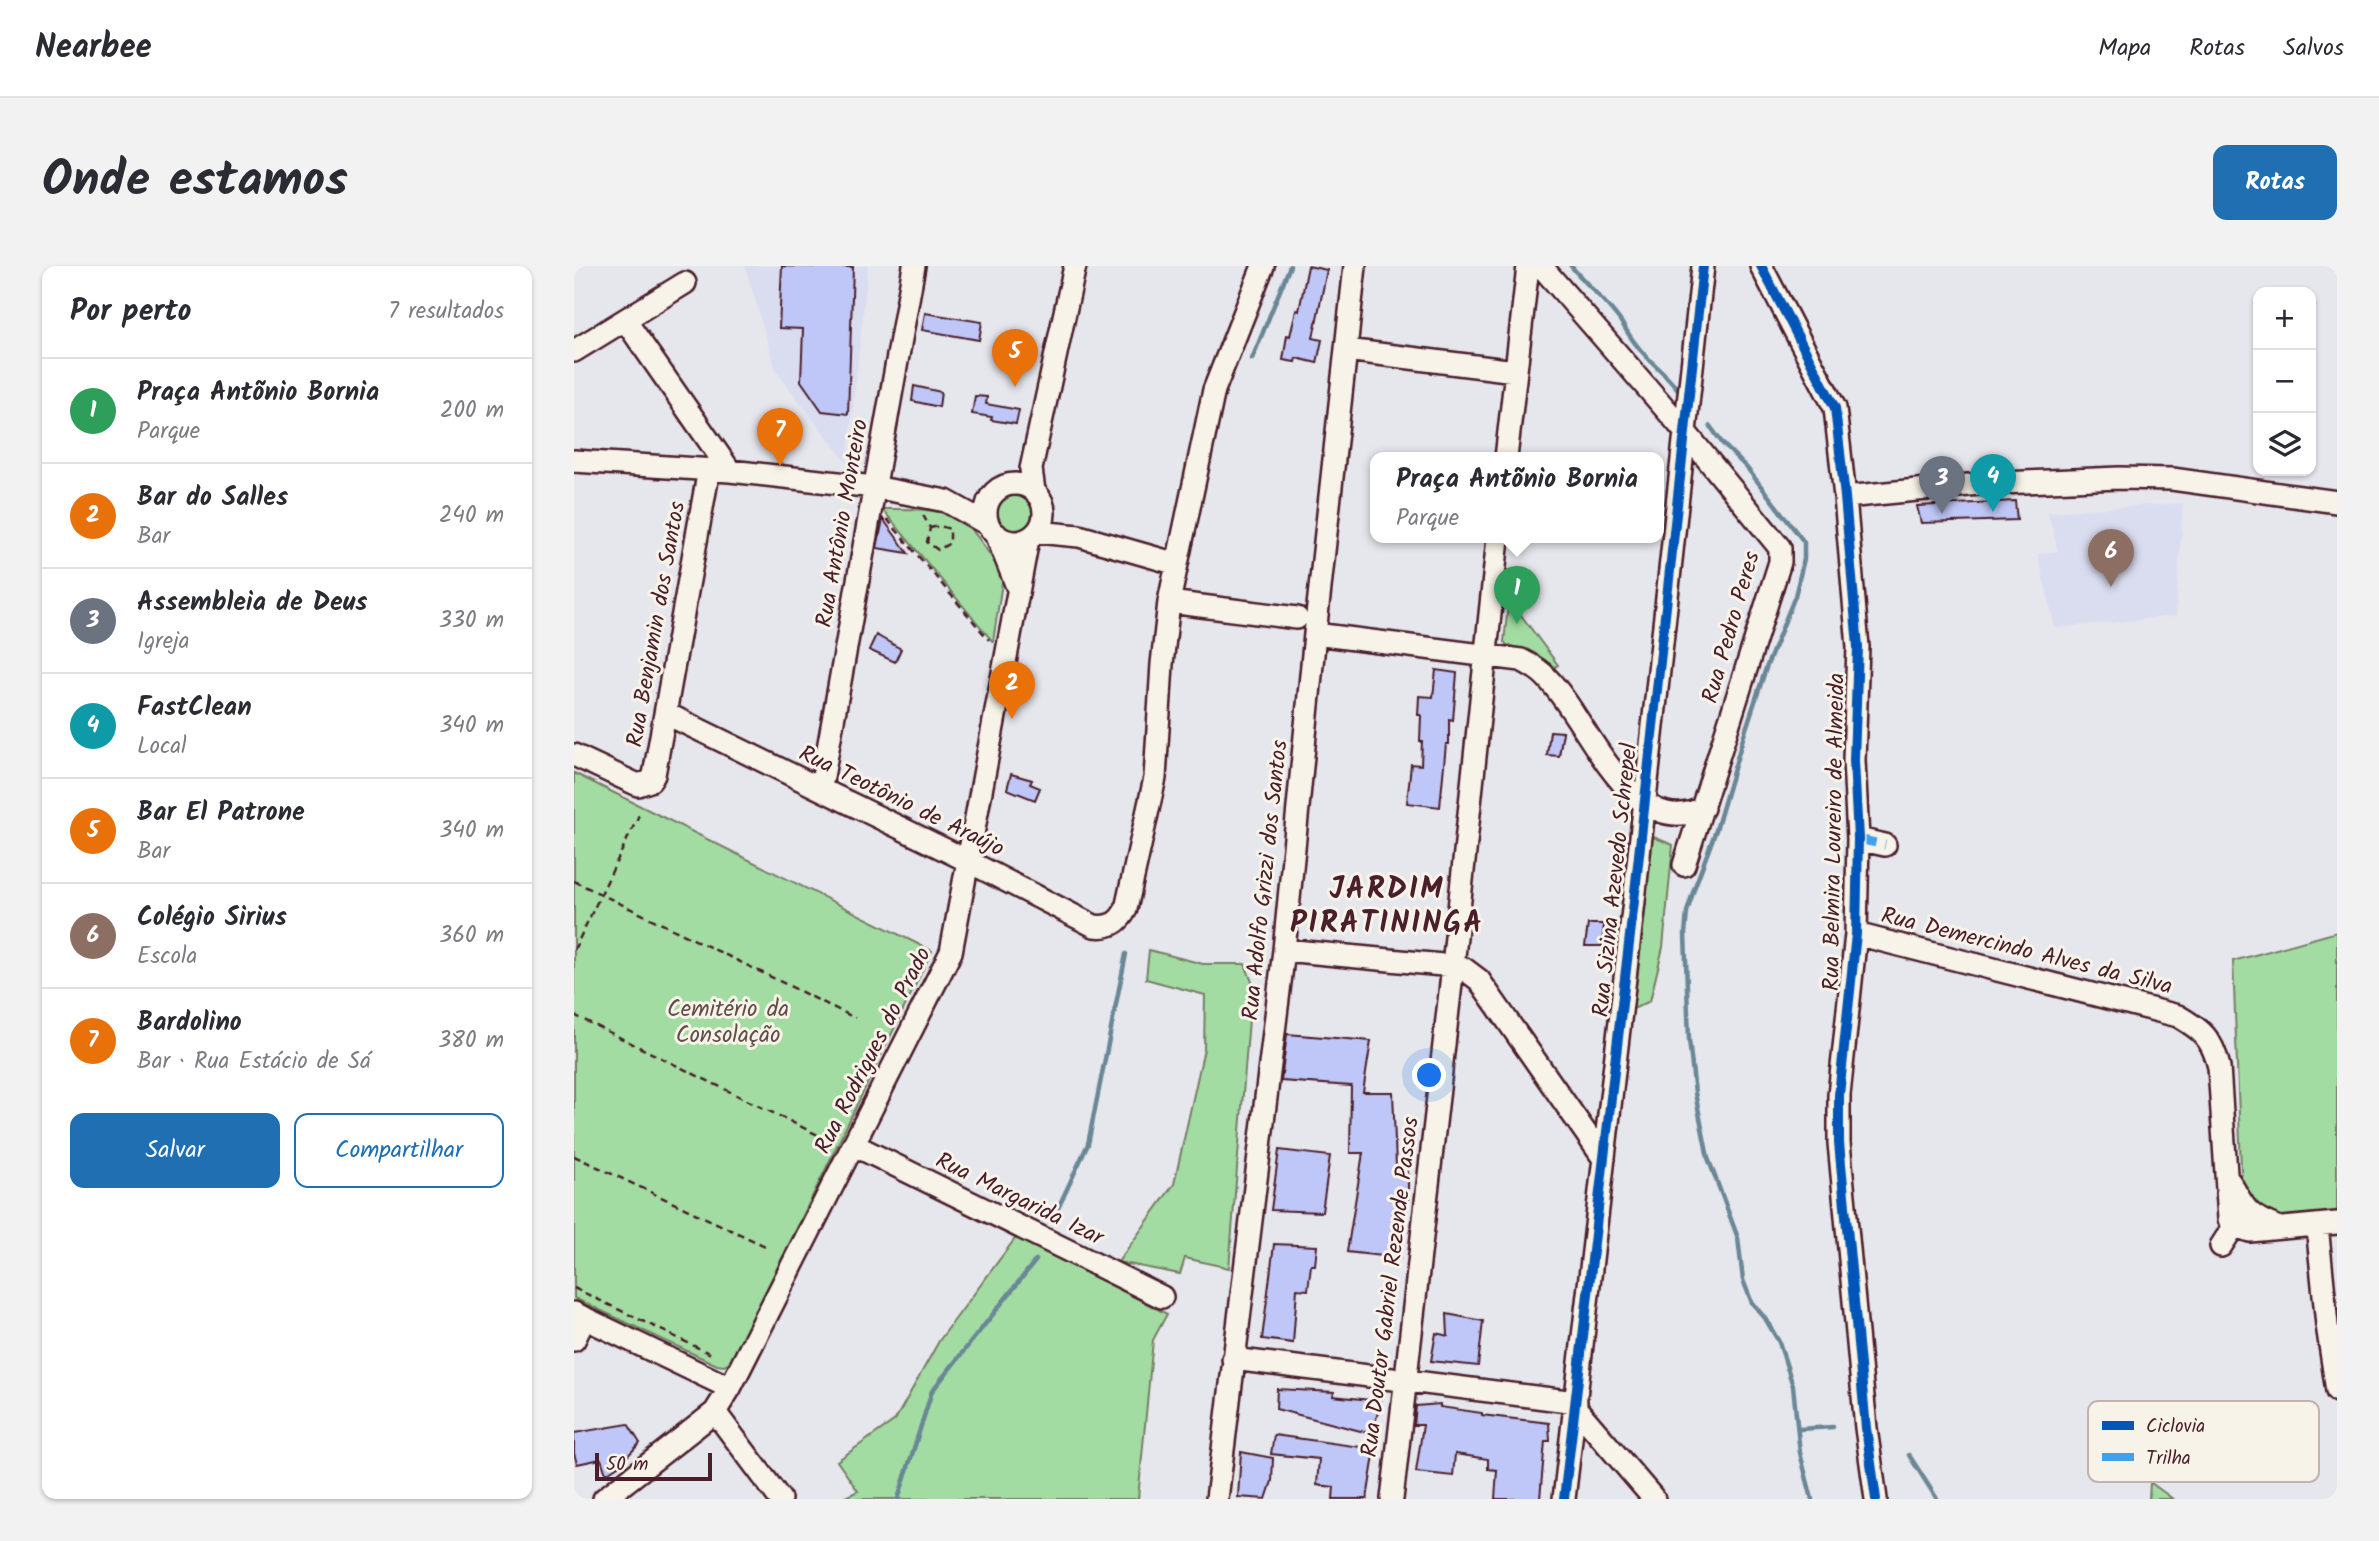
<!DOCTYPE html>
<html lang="pt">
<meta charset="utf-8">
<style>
body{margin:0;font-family:Kalam,sans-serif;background:#f2f2f3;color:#2b2b33}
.controls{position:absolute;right:21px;top:21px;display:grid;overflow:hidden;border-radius:14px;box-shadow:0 2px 5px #0004}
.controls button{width:63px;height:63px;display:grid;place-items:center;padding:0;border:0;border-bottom:2px solid #e1e1e2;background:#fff;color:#2b2b33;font:35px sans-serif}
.scale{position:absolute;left:21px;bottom:18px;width:117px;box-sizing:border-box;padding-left:7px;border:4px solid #4a1f2b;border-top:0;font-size:19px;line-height:24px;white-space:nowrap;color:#4a1f2b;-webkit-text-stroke:5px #f7f3e8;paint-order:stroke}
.you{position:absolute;left:856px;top:810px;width:24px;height:24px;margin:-18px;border:5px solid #fff;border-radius:50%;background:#1a73e8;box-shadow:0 0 0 10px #1a73e833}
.badge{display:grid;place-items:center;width:46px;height:46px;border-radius:50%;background:#1f6fb2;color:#fff;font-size:23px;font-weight:700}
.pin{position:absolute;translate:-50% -58px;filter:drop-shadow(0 2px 4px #0008)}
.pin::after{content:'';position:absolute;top:37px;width:24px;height:21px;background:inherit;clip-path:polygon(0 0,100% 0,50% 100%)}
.popup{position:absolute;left:796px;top:186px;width:294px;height:91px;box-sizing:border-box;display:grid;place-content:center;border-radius:14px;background:#fff;filter:drop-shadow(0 2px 5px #0005);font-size:23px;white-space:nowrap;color:#7c7c81}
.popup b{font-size:26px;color:#2b2b33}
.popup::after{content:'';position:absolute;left:50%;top:100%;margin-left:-14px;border:14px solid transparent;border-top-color:#fff}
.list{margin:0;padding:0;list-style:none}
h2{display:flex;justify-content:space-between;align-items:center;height:91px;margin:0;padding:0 28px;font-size:30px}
h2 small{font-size:23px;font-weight:400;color:#7c7c81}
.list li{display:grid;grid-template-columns:46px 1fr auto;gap:21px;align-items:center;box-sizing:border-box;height:105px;padding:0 28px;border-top:2px solid #e1e1e2}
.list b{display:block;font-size:26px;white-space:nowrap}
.list p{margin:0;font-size:23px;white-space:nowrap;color:#7c7c81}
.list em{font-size:23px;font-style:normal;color:#7c7c81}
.actions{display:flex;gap:14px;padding:21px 28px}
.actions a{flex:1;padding:16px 0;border:2px solid #1f6fb2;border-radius:14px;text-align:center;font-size:24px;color:#1f6fb2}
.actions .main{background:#1f6fb2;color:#fff}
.icon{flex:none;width:38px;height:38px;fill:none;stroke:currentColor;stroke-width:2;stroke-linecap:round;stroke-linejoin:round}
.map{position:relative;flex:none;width:1763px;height:1233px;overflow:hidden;border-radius:14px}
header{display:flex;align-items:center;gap:42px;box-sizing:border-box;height:98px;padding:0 35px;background:#fff;border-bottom:2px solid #e1e1e2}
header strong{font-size:33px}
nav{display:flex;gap:38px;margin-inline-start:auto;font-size:24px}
.intro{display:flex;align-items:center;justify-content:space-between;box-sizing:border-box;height:168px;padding:0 42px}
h1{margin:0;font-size:49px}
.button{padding:18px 32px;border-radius:14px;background:#1f6fb2;color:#fff;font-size:24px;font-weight:700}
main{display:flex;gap:42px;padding:0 42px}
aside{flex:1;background:#fff;border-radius:14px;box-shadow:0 2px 5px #0004}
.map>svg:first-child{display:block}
.built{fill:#daddf0}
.green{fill:#a2dca2;stroke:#767e66;stroke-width:2}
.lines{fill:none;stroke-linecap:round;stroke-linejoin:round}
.stream{stroke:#6a8796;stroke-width:4.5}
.building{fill:#bfc7f8;stroke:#4a1f2b;stroke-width:2}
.minor-casing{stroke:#4a1f2b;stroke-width:26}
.path{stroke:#4a1f2b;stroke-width:2.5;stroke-dasharray:7 5;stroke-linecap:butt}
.minor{stroke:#f7f3e8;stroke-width:21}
.quiet{stroke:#40a2eb;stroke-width:9;stroke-dasharray:18 9;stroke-linecap:butt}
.cycleway-casing{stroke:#f7f3e8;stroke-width:15}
.cycleway{stroke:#0057b8;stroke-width:10}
.labels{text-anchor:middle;stroke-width:6;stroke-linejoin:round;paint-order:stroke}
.street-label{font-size:23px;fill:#4a1f2b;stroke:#f7f3e8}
.park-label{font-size:23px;fill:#604e49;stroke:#f7f3e8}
.district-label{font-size:30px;font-weight:bold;letter-spacing:2px;fill:#4a1f2b;stroke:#f7f3e8}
.key{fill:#f7f3e8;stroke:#c3b3af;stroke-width:2}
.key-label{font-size:19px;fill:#4a1f2b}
</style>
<header>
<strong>Nearbee</strong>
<nav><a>Mapa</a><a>Rotas</a><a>Salvos</a></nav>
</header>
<div class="intro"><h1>Onde estamos</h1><a class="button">Rotas</a></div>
<main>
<aside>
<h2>Por perto<small>7 resultados</small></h2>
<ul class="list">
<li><span class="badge" style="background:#2e9e5b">1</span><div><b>Praça Antõnio Bornia</b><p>Parque</p></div><em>200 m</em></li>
<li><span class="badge" style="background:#e8710a">2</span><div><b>Bar do Salles</b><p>Bar</p></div><em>240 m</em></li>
<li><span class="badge" style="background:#6b7280">3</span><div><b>Assembleia de Deus</b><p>Igreja</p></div><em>330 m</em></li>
<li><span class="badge" style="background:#0f9aa8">4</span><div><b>FastClean</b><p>Local</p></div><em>340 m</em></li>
<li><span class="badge" style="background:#e8710a">5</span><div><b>Bar El Patrone</b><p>Bar</p></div><em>340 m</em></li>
<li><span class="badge" style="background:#8d6e63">6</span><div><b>Colégio Sirius</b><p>Escola</p></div><em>360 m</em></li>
<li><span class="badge" style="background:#e8710a">7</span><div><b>Bardolino</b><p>Bar · Rua Estácio de Sá</p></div><em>380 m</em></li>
</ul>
<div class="actions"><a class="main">Salvar</a><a>Compartilhar</a></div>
</aside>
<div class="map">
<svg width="1763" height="1233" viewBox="0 0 1763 1233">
<rect width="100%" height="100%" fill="#e6e6ed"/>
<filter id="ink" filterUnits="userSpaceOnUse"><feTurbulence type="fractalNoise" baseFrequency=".0143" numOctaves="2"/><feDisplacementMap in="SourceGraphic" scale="14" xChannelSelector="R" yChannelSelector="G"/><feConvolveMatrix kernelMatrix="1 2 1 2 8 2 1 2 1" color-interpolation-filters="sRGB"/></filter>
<g filter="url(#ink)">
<path class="built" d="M171 0H294L273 197 202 105Z
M1609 237 1602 350 1481 362 1464 288 1484 285 1474 246Z"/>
<path class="green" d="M422 247a18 18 0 1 1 36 0a18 18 0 1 1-36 0Z
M308 243C329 243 360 242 380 250 398 257 419 293 429 310L419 376Z
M934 340 941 341 984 399 981 401 953 385 933 379 930 376Z
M0 507 358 685 158 1095 150 1100 143 1099 0 1032Z
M1077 570 1099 579 1089 681 1076 735 1059 743 1070 656Z
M1763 666V946L1669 953 1659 695Z
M575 684 629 698H671L678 716 655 1002 611 992 606 1008 544 996 600 918 630 783 631 729 572 713Z
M443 970 593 1048 579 1074 564 1233H267L284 1225 263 1195 321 1154 365 1075Z
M1576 1217H1577L1599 1233H1575Z"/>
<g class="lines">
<path class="stream" d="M997 0C1012 19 1036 38 1049 59 1055 69 1062 80 1071 89 1084 103 1094 109 1105 125
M678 93 716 0
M1136 160 1149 178 1173 202 1230 276V293L1221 330 1192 402 1169 472 1142 564 1120 623 1113 646 1111 668 1115 774 1121 827 1134 892 1164 972 1169 1014 1178 1037 1191 1052 1205 1076 1219 1120 1226 1187 1238 1233
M478 955 514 878 552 688
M1225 1163 1259 1161
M1335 1189 1363 1233
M324 1233 358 1125 462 994"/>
</g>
<path class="building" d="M208 0 279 1 274 148 248 145 227 115 229 63 205 62Z
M734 0 753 4 739 72 748 74 743 97 722 92 721 96 709 94 713 69 716 70 722 44 725 45Z
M351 47 408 56 405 74 348 64Z
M340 120 367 126 365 141 338 135Z
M401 130 413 131 412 138 445 144 442 158 417 154 418 151 398 148Z
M1441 235 1443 254 1347 257 1343 240Z
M309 253 334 287 303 282Z
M302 369 327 383 321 396 295 384Z
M862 404 883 407 879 454 875 453V478H872L866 541 833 537 837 498 847 499 848 475H846L847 449H844L845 430 859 431Z
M976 465 989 466 985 490 973 489Z
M437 508 458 514 456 518 466 522 461 534 433 523Z
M1014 658H1030L1028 680H1011Z
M713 768 797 775 789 826H819L822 900 834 902V934L829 967H826V992L773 986 789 887H776L777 820 707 815Z
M705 884 756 890 748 946 697 944Z
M700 978 743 980 741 999H737L734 1024 723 1023 719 1077 688 1073Z
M873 1048 909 1055 904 1100 857 1095 862 1067 874 1070Z
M703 1123 760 1126 759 1130 807 1135 798 1168 702 1143Z
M866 1138V1141L908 1147V1149L975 1157 976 1175H971L966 1233H921L923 1204 914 1203V1193L881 1188 879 1210 842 1206 849 1159H840L842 1140Z
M54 1158 66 1177 44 1200 32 1208 27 1193 3 1198 0 1187V1167Z
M700 1169 801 1183 793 1233H759L760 1221 743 1219 745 1193 697 1188Z
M667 1186 699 1192 698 1215 692 1233 664 1231Z"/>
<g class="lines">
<g class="minor-casing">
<path id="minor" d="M967 0 1103 156 1206 282V296L1110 599
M1187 0 1261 142 1271 231 1284 381 1280 494 1284 573 1282 668 1265 829V877L1292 1162 1302 1233
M51 54 156 205
M772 84 941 105
M0 85 111 17
M932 192 954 0
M0 195 156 205 300 221 372 235 415 259
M412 247a29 29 0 1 1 58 0a29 29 0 1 1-58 0Z
M460 225 457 203 501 0
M1271 231 1405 218 1545 212 1598 213 1763 236
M463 266 505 270 603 298
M422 268 444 323
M595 336 723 352
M741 368 947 394C957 399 966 404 973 412 1014 453 1056 577 1129 542
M93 448 384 590 520 660C536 662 545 657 552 643L581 512 588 398 595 336 603 298 640 124 689 0
M0 489 64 519 76 515 80 509 135 203
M247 522 340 0
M1284 573 1311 579
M1282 668 1604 750C1628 764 1638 772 1645 801L1655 953 1660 960 1676 965 1763 957
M710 684 879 700 889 702 905 714 1030 893
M280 879 588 1031
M1656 916C1671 943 1673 950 1703 961
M1743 959 1753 1059 1763 1125
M1647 980 1660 960
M0 1047 156 1122
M0 1074 11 1052
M659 1093 1002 1136
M1001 1141 1080 1233
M141 1146 206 1233
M30 1233 141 1146 156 1122 377 686 454 273
M643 1233 710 684 741 368 781 0
M818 1233 879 700 924 272
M990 1233 1060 635 1129 0"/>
</g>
<path class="path" d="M349 249 356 262 353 276 364 284 376 277V263L366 260 356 262
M313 253 415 374
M0 615 281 752
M0 684 65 549
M0 749 248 871
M0 890 191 980
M0 1022 137 1088"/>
<use href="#minor" class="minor"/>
<path class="quiet" d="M1284 573 1311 579"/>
<g class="cycleway-casing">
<path id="cycleway" d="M1187 0 1261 142 1271 231 1284 381 1280 494 1284 573 1282 668 1265 829V877L1292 1162 1302 1233
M990 1233 1060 635 1129 0"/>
</g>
<use href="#cycleway" class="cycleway"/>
</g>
</g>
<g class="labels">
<g class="street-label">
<text transform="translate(267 257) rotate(-80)" y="8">Rua Antônio Monteiro</text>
<text transform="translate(81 358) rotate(-80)" y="8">Rua Benjamin dos Santos</text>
<text transform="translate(1156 361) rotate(-74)" y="8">Rua Pedro Peres</text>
<text transform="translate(328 534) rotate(26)" y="8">Rua Teotônio de Araújo</text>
<text transform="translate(1259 566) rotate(-89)" y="8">Rua Belmira Loureiro de Almeida</text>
<text transform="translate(690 614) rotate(-84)" y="8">Rua Adolfo Grizzi dos Santos</text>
<text transform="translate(1040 614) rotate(-84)" y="8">Rua Sizina Azevedo Schrepel</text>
<text transform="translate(1453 684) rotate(14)" y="8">Rua Demercindo Alves da Silva</text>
<text transform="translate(298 784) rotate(-63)" y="8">Rua Rodrigues do Prado</text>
<text transform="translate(446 932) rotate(26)" y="8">Rua Margarida Izar</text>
<text transform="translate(815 1021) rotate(-83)" y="8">Rua Doutor Gabriel Rezende Passos</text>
</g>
<g class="park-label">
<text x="154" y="750">Cemitério da<tspan x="154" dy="26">Consolação</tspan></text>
</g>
<g class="district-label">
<text x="813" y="632">JARDIM<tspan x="813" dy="34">PIRATININGA</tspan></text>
</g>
</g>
<rect x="1514" y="1135" width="231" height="81" rx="10" class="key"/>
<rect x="1528" y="1155" width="32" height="9" fill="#0057b8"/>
<rect x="1528" y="1187" width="32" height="8" fill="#40a2eb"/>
<g class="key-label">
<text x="1572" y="1166">Ciclovia</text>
<text x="1572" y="1198">Trilha</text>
</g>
</svg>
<div class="controls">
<button>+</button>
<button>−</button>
<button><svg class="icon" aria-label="layers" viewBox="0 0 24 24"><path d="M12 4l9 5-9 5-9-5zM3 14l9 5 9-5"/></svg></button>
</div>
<div class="scale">50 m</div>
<div class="you"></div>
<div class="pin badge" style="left:943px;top:358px;background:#2e9e5b">1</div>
<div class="popup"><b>Praça Antõnio Bornia</b>Parque</div>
<div class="pin badge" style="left:438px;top:453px;background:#e8710a">2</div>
<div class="pin badge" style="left:1368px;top:248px;background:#6b7280">3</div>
<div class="pin badge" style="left:1419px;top:246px;background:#0f9aa8">4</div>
<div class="pin badge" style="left:441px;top:121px;background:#e8710a">5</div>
<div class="pin badge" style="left:1537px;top:321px;background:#8d6e63">6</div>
<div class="pin badge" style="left:206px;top:200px;background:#e8710a">7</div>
</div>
</main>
